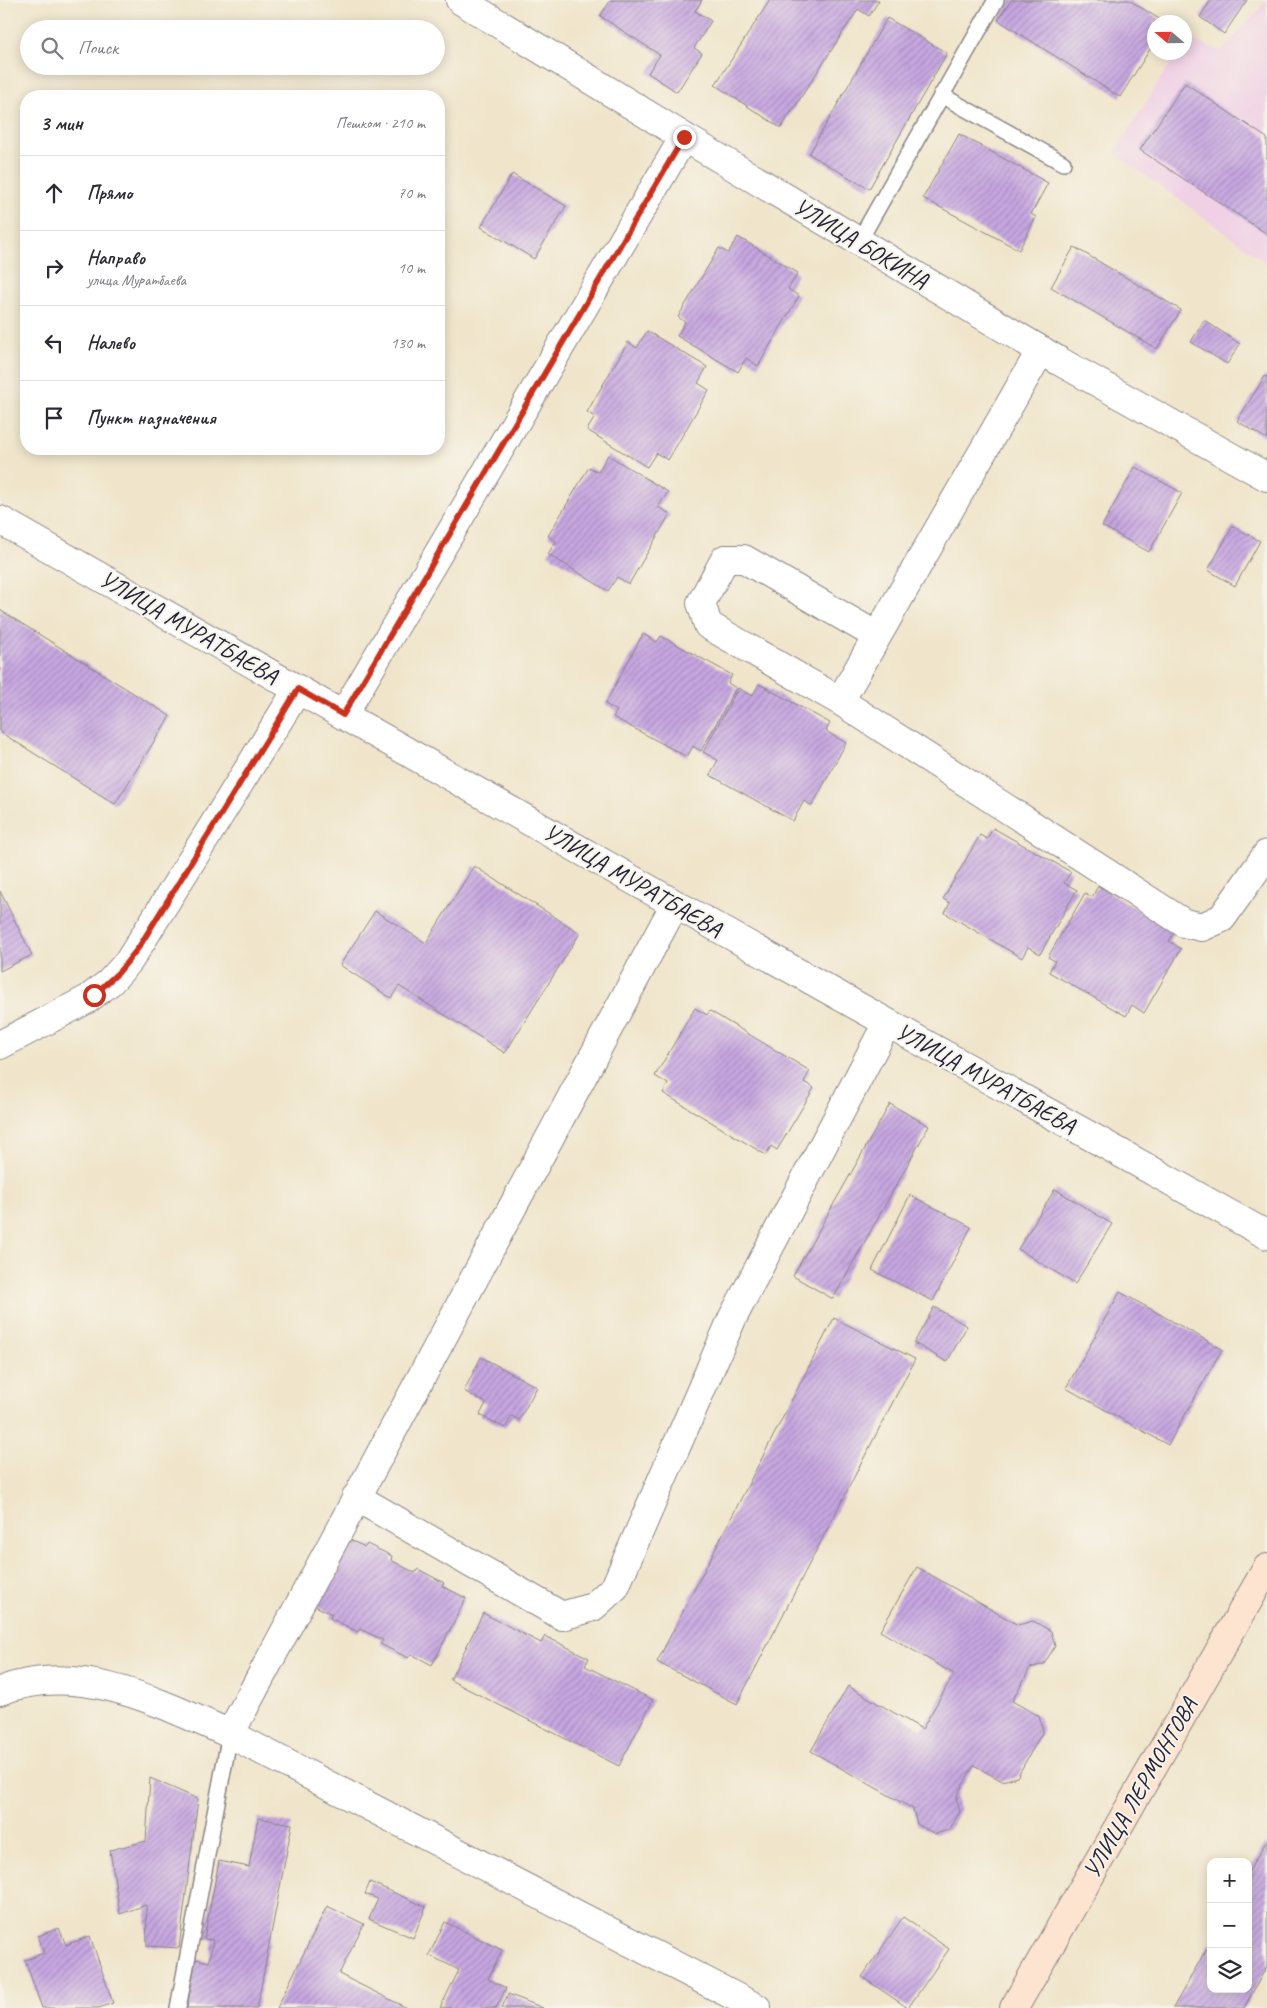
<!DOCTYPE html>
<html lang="ru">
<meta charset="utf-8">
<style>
body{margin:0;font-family:Caveat,sans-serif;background:#f2f2f3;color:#2b2b33}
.controls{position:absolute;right:15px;bottom:15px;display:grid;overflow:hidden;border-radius:10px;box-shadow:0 2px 12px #0003}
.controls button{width:45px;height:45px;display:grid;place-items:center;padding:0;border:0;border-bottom:1px solid #e1e1e2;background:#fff;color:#2b2b33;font:25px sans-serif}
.compass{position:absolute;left:1147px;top:15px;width:45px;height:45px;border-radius:50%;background:#fff;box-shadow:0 2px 12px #0003;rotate:290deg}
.stop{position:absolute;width:15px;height:15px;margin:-11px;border:4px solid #c8321e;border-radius:50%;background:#fff}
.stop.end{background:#c8321e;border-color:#fff;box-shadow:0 1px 5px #0008}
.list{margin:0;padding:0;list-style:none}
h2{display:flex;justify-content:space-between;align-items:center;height:65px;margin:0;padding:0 20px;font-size:21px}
h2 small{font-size:16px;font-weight:400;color:#7c7c81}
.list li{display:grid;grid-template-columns:32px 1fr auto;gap:15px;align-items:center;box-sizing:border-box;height:75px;padding:0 20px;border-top:1px solid #e1e1e2}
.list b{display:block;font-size:19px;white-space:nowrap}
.list p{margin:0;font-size:16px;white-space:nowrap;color:#7c7c81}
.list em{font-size:16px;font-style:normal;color:#7c7c81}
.icon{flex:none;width:28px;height:28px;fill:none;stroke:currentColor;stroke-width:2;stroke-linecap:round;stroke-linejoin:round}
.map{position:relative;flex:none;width:1267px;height:2008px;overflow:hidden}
.search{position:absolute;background:#fff;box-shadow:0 2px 12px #0003;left:20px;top:20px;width:425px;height:55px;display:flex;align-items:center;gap:12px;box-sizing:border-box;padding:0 18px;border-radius:28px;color:#7c7c81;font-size:19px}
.panel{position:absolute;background:#fff;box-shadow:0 2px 12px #0003;left:20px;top:90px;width:425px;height:365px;border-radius:20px}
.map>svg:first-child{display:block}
.built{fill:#f0d0e5}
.building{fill:url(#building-hatch)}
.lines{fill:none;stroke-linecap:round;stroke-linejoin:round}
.service-casing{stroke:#898483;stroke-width:18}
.minor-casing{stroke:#898483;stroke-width:30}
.tertiary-casing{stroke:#898483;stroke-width:30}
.secondary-casing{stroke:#898483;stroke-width:30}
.service{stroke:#fff;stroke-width:15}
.minor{stroke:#fff;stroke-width:28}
.tertiary{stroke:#fff;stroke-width:28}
.secondary{stroke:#fde4d0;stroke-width:28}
.route{stroke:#c8321e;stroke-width:6}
.labels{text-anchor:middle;stroke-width:4;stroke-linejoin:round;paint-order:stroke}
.street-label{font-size:24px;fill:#22223b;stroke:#f7f3e8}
</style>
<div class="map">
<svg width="1267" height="2008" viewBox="0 0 1267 2008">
<defs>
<pattern id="building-hatch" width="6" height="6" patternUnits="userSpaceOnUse" patternTransform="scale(1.25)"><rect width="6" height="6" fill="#c7a7e1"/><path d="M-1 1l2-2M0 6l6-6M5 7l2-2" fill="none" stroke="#a188b8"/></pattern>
</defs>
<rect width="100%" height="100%" fill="#f7f3e8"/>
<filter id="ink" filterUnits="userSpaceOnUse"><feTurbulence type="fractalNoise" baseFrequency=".02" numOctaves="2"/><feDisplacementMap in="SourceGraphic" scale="10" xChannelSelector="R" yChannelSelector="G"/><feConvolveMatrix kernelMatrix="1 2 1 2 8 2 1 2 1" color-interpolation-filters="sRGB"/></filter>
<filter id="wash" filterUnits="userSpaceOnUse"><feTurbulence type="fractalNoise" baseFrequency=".0096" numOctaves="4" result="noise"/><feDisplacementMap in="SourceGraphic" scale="20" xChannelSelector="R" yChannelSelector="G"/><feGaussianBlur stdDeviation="1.12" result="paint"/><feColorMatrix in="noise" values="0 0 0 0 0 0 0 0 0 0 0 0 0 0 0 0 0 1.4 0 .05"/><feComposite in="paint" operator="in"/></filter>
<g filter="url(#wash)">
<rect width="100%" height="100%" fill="#f0e5cb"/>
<path class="built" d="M1267 0V263L1114 153 1177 53 1184 52 1186 38 1222 51Z"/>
<g id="blocks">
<path class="building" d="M611 0H702L695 11 711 21 694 48 702 53 677 92 648 73 660 55 600 16Z
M770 0H879L869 16 858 9 781 128 715 85Z
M1011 0H1129L1164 22H1154V43L1120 97 998 20Z
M1211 0H1247L1224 34 1200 17Z
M887 18 947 53 869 189 809 154Z
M1185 83 1267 138V234L1140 150Z
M959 134 1048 183 1031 214 1036 217 1019 250 923 198Z
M512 174 566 206 534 259 481 227Z
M738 237 798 273 788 289 799 296 758 366 746 358 738 372 677 336 685 322 678 317 719 248 728 253Z
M1074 247 1181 310 1157 349 1051 287Z
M1204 320 1240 344 1227 364 1191 342Z
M647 331 707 367 698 383 709 390 668 460 656 453 647 467 587 430 595 417 587 412 628 342 637 348Z
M1265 376 1267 377V439L1237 421Z
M608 455 668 492 658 507 670 514 629 584 617 577 608 591 548 554 556 541 548 536 589 467 598 472Z
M1135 467 1182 493 1149 552 1102 526Z
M1233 526 1260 541 1235 586 1208 570Z
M0 610 170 716 115 804 0 732Z
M643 634 657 642 661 636 732 675 728 683 736 688 701 751 693 746 687 757 613 717 617 711 605 704Z
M759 684 830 723 826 731 846 743 812 806 804 801 793 821 710 775 718 760 703 752 738 688 752 696Z
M993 828 1071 872 1064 883 1077 890 1040 954 1028 947 1022 958 945 913 950 903 943 899 980 835 987 839Z
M474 866 580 933 505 1053 399 986 391 998 340 965 375 911 426 943Z
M1098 886 1175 931 1169 941 1181 949 1144 1013 1132 1005 1126 1016 1049 972 1055 961 1048 957 1085 893 1092 897Z
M0 891 32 955 0 971Z
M695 1008 707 1015 710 1011 810 1071 804 1082 814 1088 777 1150 771 1146 766 1155 663 1093 668 1084 655 1076Z
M890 1104 929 1126 833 1299 793 1276Z
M1055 1189 1112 1224 1075 1284 1018 1249Z
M910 1195 971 1227 933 1301 872 1270Z
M1120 1292 1222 1349 1168 1445 1066 1388Z
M934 1307 967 1326 947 1362 914 1343Z
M834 1318 915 1359 737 1704 657 1662Z
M481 1357 537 1387 519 1420 512 1416 505 1428 480 1415 486 1403 464 1391Z
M346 1538 365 1547 367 1544 392 1556 391 1560 415 1573 418 1569 444 1583 442 1586 466 1598 432 1665 411 1654 408 1658 380 1644 383 1640 360 1629 358 1632 330 1618 332 1614 313 1605Z
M917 1567 1018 1625 1033 1621 1051 1631 1055 1646 1044 1664 1030 1668 1012 1701 1039 1716 1043 1731 1017 1777 1002 1781 974 1765 956 1797 960 1812 949 1830 935 1834 917 1824 913 1809 811 1751 848 1686 922 1729 954 1674 880 1631Z
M483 1613 541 1643 545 1636 589 1658 585 1666 653 1700 619 1766 450 1680Z
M150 1778 198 1799 179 1948 147 1946 146 1905 120 1914 110 1850 146 1841Z
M258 1818 292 1824 257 2008H187L196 1959 209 1962 213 1940 204 1939 219 1861 249 1867Z
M1267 1840V1966L1244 2008H1173L1211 1941V1989H1248V1873Z
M370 1882 426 1907 413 1938 369 1919 378 1899 365 1894Z
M327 1906 364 1924 339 1974 407 2008H277Z
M903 1917 949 1949 908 2008 862 1977Z
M445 1922 502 1950 488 1979 506 1988 496 2008H440L459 1970 429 1955Z
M59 1928 66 1945 90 1936 113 2003 99 2008H42L25 1960 44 1953 38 1936Z
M508 1994 543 2008H502Z"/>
</g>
</g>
<g filter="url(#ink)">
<use href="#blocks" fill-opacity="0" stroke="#898483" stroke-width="1"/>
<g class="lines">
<g class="service-casing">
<path id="service" d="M941 95 1063 163
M859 241 996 0
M178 2008 230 1734"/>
</g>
<g class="minor-casing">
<path id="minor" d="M460 0 684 137 1059 361 1267 477
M0 520 675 904 1267 1235
M877 636 744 559H725L701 603 708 625 840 701 1184 923 1202 927 1222 918 1267 854
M840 701 1041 350
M343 715 684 137
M0 1045 88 999 110 982 129 961 298 689
M356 1497 562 1616 593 1607 615 1587 732 1319 887 1023
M230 1734 675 904"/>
</g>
<g class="tertiary-casing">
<path id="tertiary" d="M0 1691C78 1660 160 1703 230 1734L757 2008"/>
</g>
<g class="secondary-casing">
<path id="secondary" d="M1014 2008 1267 1568"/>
</g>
<use href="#service" class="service"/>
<use href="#minor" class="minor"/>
<use href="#tertiary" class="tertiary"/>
<use href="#secondary" class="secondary"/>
</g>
</g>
<g class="lines" filter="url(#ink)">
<path class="route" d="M94 995 119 972 139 947 298 689 343 715 684 137"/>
</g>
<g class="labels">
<g class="street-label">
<text transform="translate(861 243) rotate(31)" y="8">УЛИЦА БОКИНА</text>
<text transform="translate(189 627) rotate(30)" y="8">УЛИЦА МУРАТБАЕВА</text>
<text transform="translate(633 880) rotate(30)" y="8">УЛИЦА МУРАТБАЕВА</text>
<text transform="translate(986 1078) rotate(29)" y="8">УЛИЦА МУРАТБАЕВА</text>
<text transform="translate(1140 1788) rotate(-60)" y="8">УЛИЦА ЛЕРМОНТОВА</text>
</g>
</g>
</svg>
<div class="controls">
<button>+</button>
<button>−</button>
<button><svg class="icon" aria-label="layers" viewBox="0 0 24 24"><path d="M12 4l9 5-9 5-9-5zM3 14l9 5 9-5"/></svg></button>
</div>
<svg class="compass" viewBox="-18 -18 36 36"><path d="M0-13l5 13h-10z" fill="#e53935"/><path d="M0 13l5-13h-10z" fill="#7c7c81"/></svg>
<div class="stop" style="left:94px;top:995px"></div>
<div class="stop end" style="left:684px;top:137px"></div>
<div class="search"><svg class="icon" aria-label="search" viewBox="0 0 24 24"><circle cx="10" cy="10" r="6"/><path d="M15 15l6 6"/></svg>Поиск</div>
<section class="panel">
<h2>3 мин<small>Пешком · 210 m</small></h2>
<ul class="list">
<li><svg class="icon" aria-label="ahead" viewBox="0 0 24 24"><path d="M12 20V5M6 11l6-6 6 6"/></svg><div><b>Прямо</b></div><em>70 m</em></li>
<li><svg class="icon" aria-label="right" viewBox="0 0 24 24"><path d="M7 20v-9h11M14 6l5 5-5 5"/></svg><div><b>Направо</b><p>улица Муратбаева</p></div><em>10 m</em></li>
<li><svg class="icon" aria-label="left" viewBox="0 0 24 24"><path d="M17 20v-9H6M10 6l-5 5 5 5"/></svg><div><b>Налево</b></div><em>130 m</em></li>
<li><svg class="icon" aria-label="arrive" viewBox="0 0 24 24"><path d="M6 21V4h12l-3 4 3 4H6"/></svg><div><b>Пункт назначения</b></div></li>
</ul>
</section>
</div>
